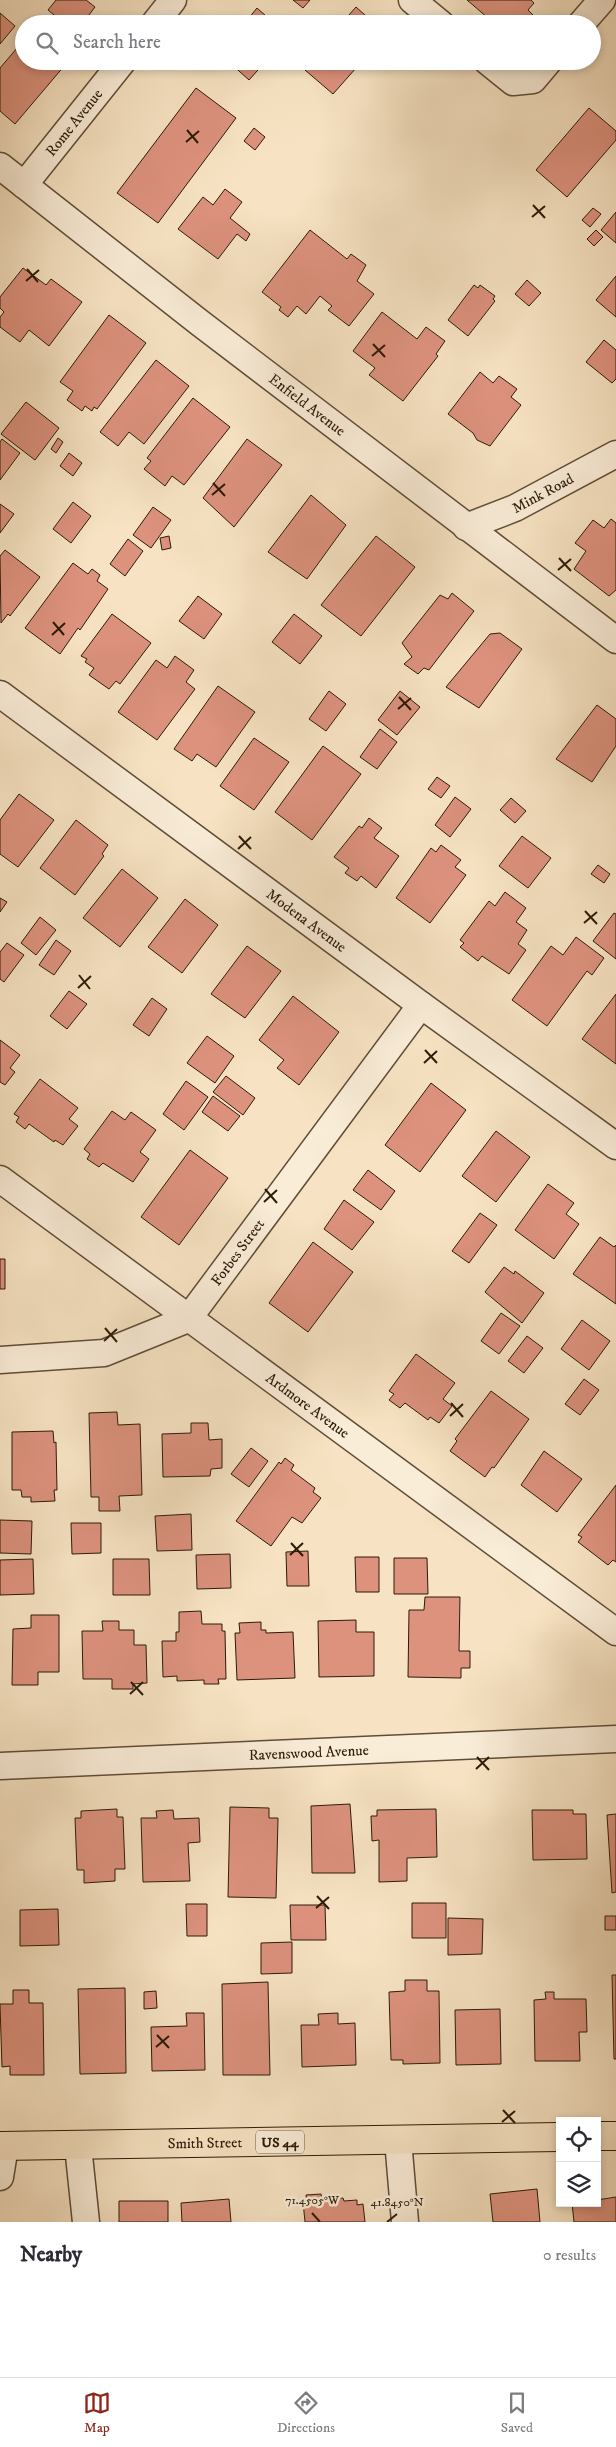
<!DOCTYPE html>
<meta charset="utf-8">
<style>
body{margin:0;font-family:"IM FELL DW Pica",serif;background:#f2f2f3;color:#2b2b33}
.controls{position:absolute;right:15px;bottom:15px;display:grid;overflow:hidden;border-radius:0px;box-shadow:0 2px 8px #0003}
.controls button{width:45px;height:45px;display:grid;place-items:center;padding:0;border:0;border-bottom:1px solid #e1e1e2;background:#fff;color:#2b2b33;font:25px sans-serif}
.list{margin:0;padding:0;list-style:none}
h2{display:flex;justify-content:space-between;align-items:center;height:65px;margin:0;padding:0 20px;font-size:21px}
h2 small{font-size:16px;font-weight:400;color:#7c7c81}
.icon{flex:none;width:28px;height:28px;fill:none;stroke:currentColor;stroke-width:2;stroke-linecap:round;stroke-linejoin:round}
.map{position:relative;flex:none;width:616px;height:2222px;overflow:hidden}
.search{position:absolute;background:#fff;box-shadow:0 2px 8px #0003;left:15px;right:15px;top:15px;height:55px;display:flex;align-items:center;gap:12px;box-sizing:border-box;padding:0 18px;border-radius:28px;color:#7c7c81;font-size:19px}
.sheet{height:155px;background:#fff}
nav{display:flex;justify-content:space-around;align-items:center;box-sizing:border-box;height:70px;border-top:1px solid #e1e1e2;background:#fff;font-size:14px;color:#7c7c81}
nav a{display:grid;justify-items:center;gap:2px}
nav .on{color:#8f2418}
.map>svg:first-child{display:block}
.building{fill:#dd927e;stroke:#2c1b08}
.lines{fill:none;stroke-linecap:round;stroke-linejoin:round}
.minor-casing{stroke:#5f4d37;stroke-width:29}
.primary-casing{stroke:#2c1b08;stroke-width:30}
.minor{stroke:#faedd8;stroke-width:26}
.primary{stroke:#f7e3c3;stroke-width:28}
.ticks{fill:none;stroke:#2c1b08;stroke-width:2}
.labels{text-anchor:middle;stroke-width:5;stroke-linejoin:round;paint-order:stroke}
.shield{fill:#faedd8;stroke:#6a5a46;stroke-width:1}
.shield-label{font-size:14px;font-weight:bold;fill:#2c1b08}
.street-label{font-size:15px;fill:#2c1b08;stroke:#faedd8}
.ticks-label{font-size:12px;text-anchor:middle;fill:#2c1b08;stroke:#faedd8;stroke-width:5;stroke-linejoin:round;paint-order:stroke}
</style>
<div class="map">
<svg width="616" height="2222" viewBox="0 0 616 2222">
<rect width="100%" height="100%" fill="#f7e3c3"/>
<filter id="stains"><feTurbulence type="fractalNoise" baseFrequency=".004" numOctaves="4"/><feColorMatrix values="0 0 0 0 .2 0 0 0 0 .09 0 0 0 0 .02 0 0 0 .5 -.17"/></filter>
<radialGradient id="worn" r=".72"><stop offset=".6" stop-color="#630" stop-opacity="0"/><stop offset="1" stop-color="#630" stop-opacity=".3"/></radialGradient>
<path class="building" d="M56 0H86L95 7 82 24H65L48 10Z
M293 0H310L303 8Z
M467 0H531L534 3 528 10 533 15 526 24H495Z
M356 7 375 24H341Z
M257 8 275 24H244Z
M0 13 15 26 0 44Z
M24 40V61H60L65 65 15 124 0 111V68Z
M228 61H266L249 80Z
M313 61H348L356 68 333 94 305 70Z
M196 88 236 118 158 223 117 193Z
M589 108 616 131V140L567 197 536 170Z
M254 128 265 137 255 150 244 141Z
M225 189 242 202 230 218 250 234 246 241 237 234 218 259 178 229 203 197 213 205Z
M593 208 601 214 590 227 582 220Z
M616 212V243L601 230Z
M310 230 347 259 351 254 366 265 357 281 374 294 349 326 328 310 332 306 320 296 306 314 297 306 288 317 279 310 281 307 262 292Z
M596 230 603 237 594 246 587 239Z
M23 268 46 285 51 279 82 302 49 346 29 330 20 342 0 327V317L4 312 0 308V297Z
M616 276V317L596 300Z
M527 280 541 293 529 306 515 294Z
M474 285 478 288 480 285 495 296 493 299 495 301 468 336 448 320Z
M382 312 417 339 426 327 445 341 436 354 438 356 403 401 369 375 375 368 353 351Z
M109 315 146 343 97 409 94 407 92 411 85 406 82 411 67 400 73 391 60 382Z
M604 340 616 350V379L612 383 586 362Z
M156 360 189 386 144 444 129 432 118 446 100 432Z
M480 372 493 383 499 376 517 389 511 397 521 405 490 446 477 440 473 433 448 414Z
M193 398 230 427 184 485 172 476 165 486 144 469 151 461 147 458Z
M26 402 59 428 35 460 1 434Z
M58 438 63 442 56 453 51 449Z
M2 439 20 453 0 480V442Z
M247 439 282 465 234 527 203 498Z
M69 453 82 463 73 476 60 466Z
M311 495 346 525 307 579 268 552Z
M73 502 91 516 71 543 53 529Z
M0 504 14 514 0 533Z
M153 507 171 520 151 548 133 535Z
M611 519 616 523V590L609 596 574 569 586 551 575 543 593 520 604 528Z
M169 536 171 548 162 550 160 538Z
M376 536 415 567 361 636 321 605Z
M128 539 143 551 125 576 110 564Z
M5 550 40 577 10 616 8 614 1 623 0 556Z
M73 563 88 574 92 569 100 575 97 581 108 589 80 630 78 628 60 654 25 628Z
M452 593 474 611 429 670 424 668 418 674 404 664 412 657 402 643 440 595 448 599Z
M198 596 222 614 204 639 179 621Z
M112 614 151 643 120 684 116 681 109 689 89 675 94 668 85 662 87 659 81 656Z
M294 614 322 636 300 664 272 642Z
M500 633 522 649 479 708 446 687 490 634Z
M175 656 194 670 186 682 195 689 157 740 118 712 156 660 167 668Z
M218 686 255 712 216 767 197 754 192 761 174 749Z
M329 691 346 704 326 731 309 719Z
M400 691 420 707 397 735 378 720Z
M597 705 616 719V746L592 782 556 759Z
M380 729 397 742 377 769 360 757Z
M254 738 289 762 254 810 220 786Z
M323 746 361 774 312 840 275 812Z
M437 777 450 786 441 798 428 789Z
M19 794 54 820 18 867 0 854V820Z
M455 797 471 809 450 837 435 825Z
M511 798 526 811 515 823 500 810Z
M369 818 382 828 374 838 399 856 376 888 361 876 357 881 345 873 349 868 334 857 359 826 362 828Z
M76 820 108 845 102 854 104 856 75 895 40 868Z
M522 836 551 858 528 888 499 866Z
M441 845 461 860 455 867 466 875 430 923 396 898 431 848 436 852Z
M598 865 610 874 604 883 591 874Z
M122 869 158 898 120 947 83 918Z
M505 892 526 908 516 922 527 930 518 944 526 950 509 974 482 956 478 961 460 947 464 943 460 940 489 901 495 906Z
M0 898 7 902 0 912Z
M185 899 218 925 182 973 148 947Z
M614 913 616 914V959L593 941Z
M40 917 56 930 36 955 21 943Z
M576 937 604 958 592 975 587 971 547 1026 512 1000 551 946 563 955Z
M56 940 71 951 54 975 39 965Z
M7 943 24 955 4 982 0 979V952Z
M247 946 281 971 245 1018 211 994Z
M69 991 87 1004 67 1029 50 1016Z
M616 994V1064L582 1039Z
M293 996 339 1032 299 1085 277 1068 284 1060 259 1040Z
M152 998 167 1009 149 1036 133 1025Z
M207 1036 234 1056 215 1083 187 1063Z
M0 1040 20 1055 10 1068 15 1072 5 1085 0 1082Z
M226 1076 255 1098 243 1115 213 1092Z
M40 1079 78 1108 69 1119 78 1126 63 1145 55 1140 54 1142 29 1124 25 1129 16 1122 19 1117 14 1114Z
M186 1081 208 1097 184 1130 163 1114Z
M431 1083 466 1110 420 1172 385 1145Z
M213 1096 240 1116 228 1131 202 1112Z
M112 1111 125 1120 131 1112 156 1130 140 1152 149 1159 133 1182 103 1163 99 1167 87 1159 90 1154 84 1149Z
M496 1131 530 1157 496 1202 462 1176Z
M190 1150 228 1178 179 1245 141 1217Z
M368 1170 395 1191 381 1210 353 1190Z
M548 1184 574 1203 566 1214 579 1224 554 1259 515 1230Z
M344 1200 374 1222 352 1250 324 1229Z
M480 1213 497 1225 469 1263 452 1251Z
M600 1237 614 1247 616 1245V1304L573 1274Z
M313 1242 353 1272 308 1332 269 1303Z
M0 1259H5V1289H0Z
M504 1267 514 1274 515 1271 544 1293 522 1323 485 1292Z
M501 1313 520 1326 499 1354 481 1341Z
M582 1320 610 1341 589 1370 561 1349Z
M527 1336 543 1348 524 1373 508 1361Z
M416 1354 455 1383 443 1399 452 1406 439 1423 430 1417 428 1420 405 1403 400 1408 389 1400 394 1394 389 1391Z
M584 1379 599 1390 580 1415 565 1404Z
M491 1391 529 1419 494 1468 492 1467 485 1477 450 1451 457 1441 455 1439Z
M117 1412 118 1425 140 1424 142 1495 119 1496 120 1511H99V1497H91L89 1413Z
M191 1423H208L209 1440 222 1439V1468L211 1469 210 1476 163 1477 162 1434 191 1433Z
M53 1431 54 1443 56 1442 57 1490H54L55 1501 31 1502V1497H22L21 1490H12V1432Z
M251 1448 268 1461 249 1487 231 1474Z
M544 1451 582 1479 557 1512 521 1485Z
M285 1458 294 1465 291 1470 315 1488 313 1492 321 1498 302 1523 292 1517 271 1546 236 1521 279 1462 281 1464Z
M616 1485V1562L613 1560 608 1565 578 1542 582 1537 578 1535Z
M191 1514 192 1550 157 1551 155 1516Z
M0 1520 32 1521 31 1554 0 1553Z
M71 1523H101V1553L72 1554Z
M308 1551 309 1586H287L286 1552Z
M230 1554 231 1588 197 1589 196 1555Z
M355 1557H379V1592H356Z
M394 1558H427L428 1594H394Z
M33 1559 34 1594 0 1595V1560Z
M113 1559H149L150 1595H113Z
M425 1597H460L459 1651H470V1668H461V1678L408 1677 409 1610H424Z
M201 1611 202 1624H222V1631H225L226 1679H218L219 1684H204V1680L177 1681V1676L163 1677 162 1641H176V1632H179V1612Z
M31 1615H59V1672H38V1685H12L13 1629 31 1628Z
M356 1620V1632H374V1676L319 1677 318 1621Z
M102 1621H119V1630H134V1645H146L147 1683 133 1684V1689H112V1679H83L82 1631H103Z
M261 1622V1630H266V1633L293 1632 295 1678 237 1680 235 1633H240L239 1623Z
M350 1804 355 1873H312L311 1806Z
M230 1807 269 1808V1818H278L276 1898 228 1897Z
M117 1809V1817H123L125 1869H115V1881L84 1883V1870H77L75 1818H81V1811Z
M436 1809 437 1857 407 1858V1881L379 1882V1840L372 1841 371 1816H377V1810Z
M173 1810 174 1819 199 1818 200 1842 188 1843 190 1881 143 1882 141 1818H157L156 1811Z
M532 1810H573V1814H586L587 1859 533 1860Z
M616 1814V1892L612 1893 607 1815Z
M412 1903H446V1938H412Z
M186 1904H207V1936H187Z
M290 1905H325L326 1940H291Z
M58 1909 59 1945 20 1946V1910Z
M605 1916H616V1930H605Z
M448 1918 483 1919 482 1954 448 1955Z
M292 1942V1973L261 1974V1943Z
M612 1975H616V2059H614Z
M405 1980H427V1991H439L440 2063 403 2064V2060H391L389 1992 405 1991Z
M268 1982 270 2075H223L222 1984Z
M125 1988 126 2073 80 2074 78 1989Z
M13 1990H29V2003H43L44 2075H10V2066L2 2067 0 2004H13Z
M156 1991 157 2008 144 2009V1992Z
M545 1992H554V1999H586L587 2032H579L580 2061H535L534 2000 546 1999Z
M500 2009 501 2064 456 2065 455 2010Z
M186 2013H204L205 2070 152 2071 151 2027 187 2026Z
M338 2013V2024L355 2023 356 2065 302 2067 301 2025H319L318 2014Z
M537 2189 540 2222H493L490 2194Z
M321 2194 322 2200 343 2198 344 2201 357 2200V2205L363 2204 365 2222H305L303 2202H307L306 2195Z
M616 2197V2222H574L572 2203H597V2200Z
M229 2199 231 2222H182L181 2203Z
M119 2201H168V2222H119Z"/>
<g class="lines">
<g class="minor-casing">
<g id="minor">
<path d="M412 0 441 24"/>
<path d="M154 24 173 0"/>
<path d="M581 24 602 0"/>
<path d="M487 61 513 82 533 80 549 61"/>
<path id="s1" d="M0 166 200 323 616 640"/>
<path id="s2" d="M24 185 123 61"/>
<path id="s3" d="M466 527 515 508 616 454"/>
<path id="s4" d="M0 694 421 1005 616 1146"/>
<path id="s5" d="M0 1179 616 1632"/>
<path id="s6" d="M0 1360 104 1353 188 1319 421 1005"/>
<path id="s7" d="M0 1766 616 1739"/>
<path d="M398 2140 405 2222"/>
<path d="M78 2146 86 2222"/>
<path d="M0 2177 5 2146"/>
</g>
</g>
<g class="primary-casing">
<g id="primary">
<path d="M597 2136H616"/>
<path id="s8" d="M0 2146 560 2137"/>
</g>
</g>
<use href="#minor" class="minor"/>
<use href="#primary" class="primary"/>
</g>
<path class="ticks" d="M187 130 198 143M186 142 199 131M533 205 545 218M532 217 545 206M27 269 38 282M26 281 39 270M373 344 385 357M372 356 385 345M213 483 225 496M212 495 225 484M559 558 571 571M558 570 571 559M53 622 64 635M52 635 65 623M399 697 411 710M398 709 411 698M239 836 251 849M238 849 251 837M585 911 597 924M584 923 597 912M79 975 90 989M78 988 91 976M425 1050 437 1063M424 1063 437 1051M265 1189 277 1203M264 1202 277 1190M105 1328 117 1342M104 1341 117 1329M451 1403 463 1417M450 1416 463 1404M291 1543 303 1556M290 1555 303 1543M131 1682 143 1695M130 1694 143 1682M477 1757 489 1770M476 1769 489 1757M317 1896 329 1909M316 1908 329 1897M157 2035 169 2048M156 2047 169 2036M503 2110 515 2123M502 2122 515 2111M312 2213 320 2222M387 2222 397 2214"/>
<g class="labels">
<rect class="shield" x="256" y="2130.5" width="48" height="23" rx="4"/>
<g class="shield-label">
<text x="280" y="2147">US 44</text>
</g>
<g class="street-label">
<text dy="5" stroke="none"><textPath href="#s2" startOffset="80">Rome Avenue</textPath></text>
<text dy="5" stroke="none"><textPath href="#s1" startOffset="389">Enfield Avenue</textPath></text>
<text dy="5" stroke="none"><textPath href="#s3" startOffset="84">Mink Road</textPath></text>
<text dy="5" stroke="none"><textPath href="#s4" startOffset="381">Modena Avenue</textPath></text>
<text dy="5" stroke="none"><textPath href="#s6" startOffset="278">Forbes Street</textPath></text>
<text dy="5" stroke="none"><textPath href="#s5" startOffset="382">Ardmore Avenue</textPath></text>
<text dy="5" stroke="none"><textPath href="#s7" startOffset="309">Ravenswood Avenue</textPath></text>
<text dy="5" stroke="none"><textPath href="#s8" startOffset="205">Smith Street</textPath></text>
</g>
</g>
<g class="ticks-label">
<text x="312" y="2204">71.4505°W</text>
<text x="397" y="2206">41.8450°N</text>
</g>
<rect width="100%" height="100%" filter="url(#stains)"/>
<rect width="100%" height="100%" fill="url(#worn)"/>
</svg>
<div class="controls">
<button><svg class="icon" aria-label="locate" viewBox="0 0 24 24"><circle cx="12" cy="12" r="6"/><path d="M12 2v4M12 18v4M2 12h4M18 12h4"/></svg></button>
<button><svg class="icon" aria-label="layers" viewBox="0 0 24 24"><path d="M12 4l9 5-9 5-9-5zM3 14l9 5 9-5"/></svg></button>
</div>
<div class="search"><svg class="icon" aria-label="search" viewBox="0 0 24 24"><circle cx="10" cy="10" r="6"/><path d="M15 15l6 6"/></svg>Search here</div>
</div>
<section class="sheet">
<h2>Nearby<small>0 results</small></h2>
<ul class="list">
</ul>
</section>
<nav>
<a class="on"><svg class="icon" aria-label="map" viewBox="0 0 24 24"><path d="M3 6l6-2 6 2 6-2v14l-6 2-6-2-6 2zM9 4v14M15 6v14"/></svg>Map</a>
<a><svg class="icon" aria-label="directions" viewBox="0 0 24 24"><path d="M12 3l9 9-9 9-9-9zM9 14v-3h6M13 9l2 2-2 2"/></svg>Directions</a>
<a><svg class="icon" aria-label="saved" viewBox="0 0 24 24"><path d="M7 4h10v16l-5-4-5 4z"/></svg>Saved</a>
</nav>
